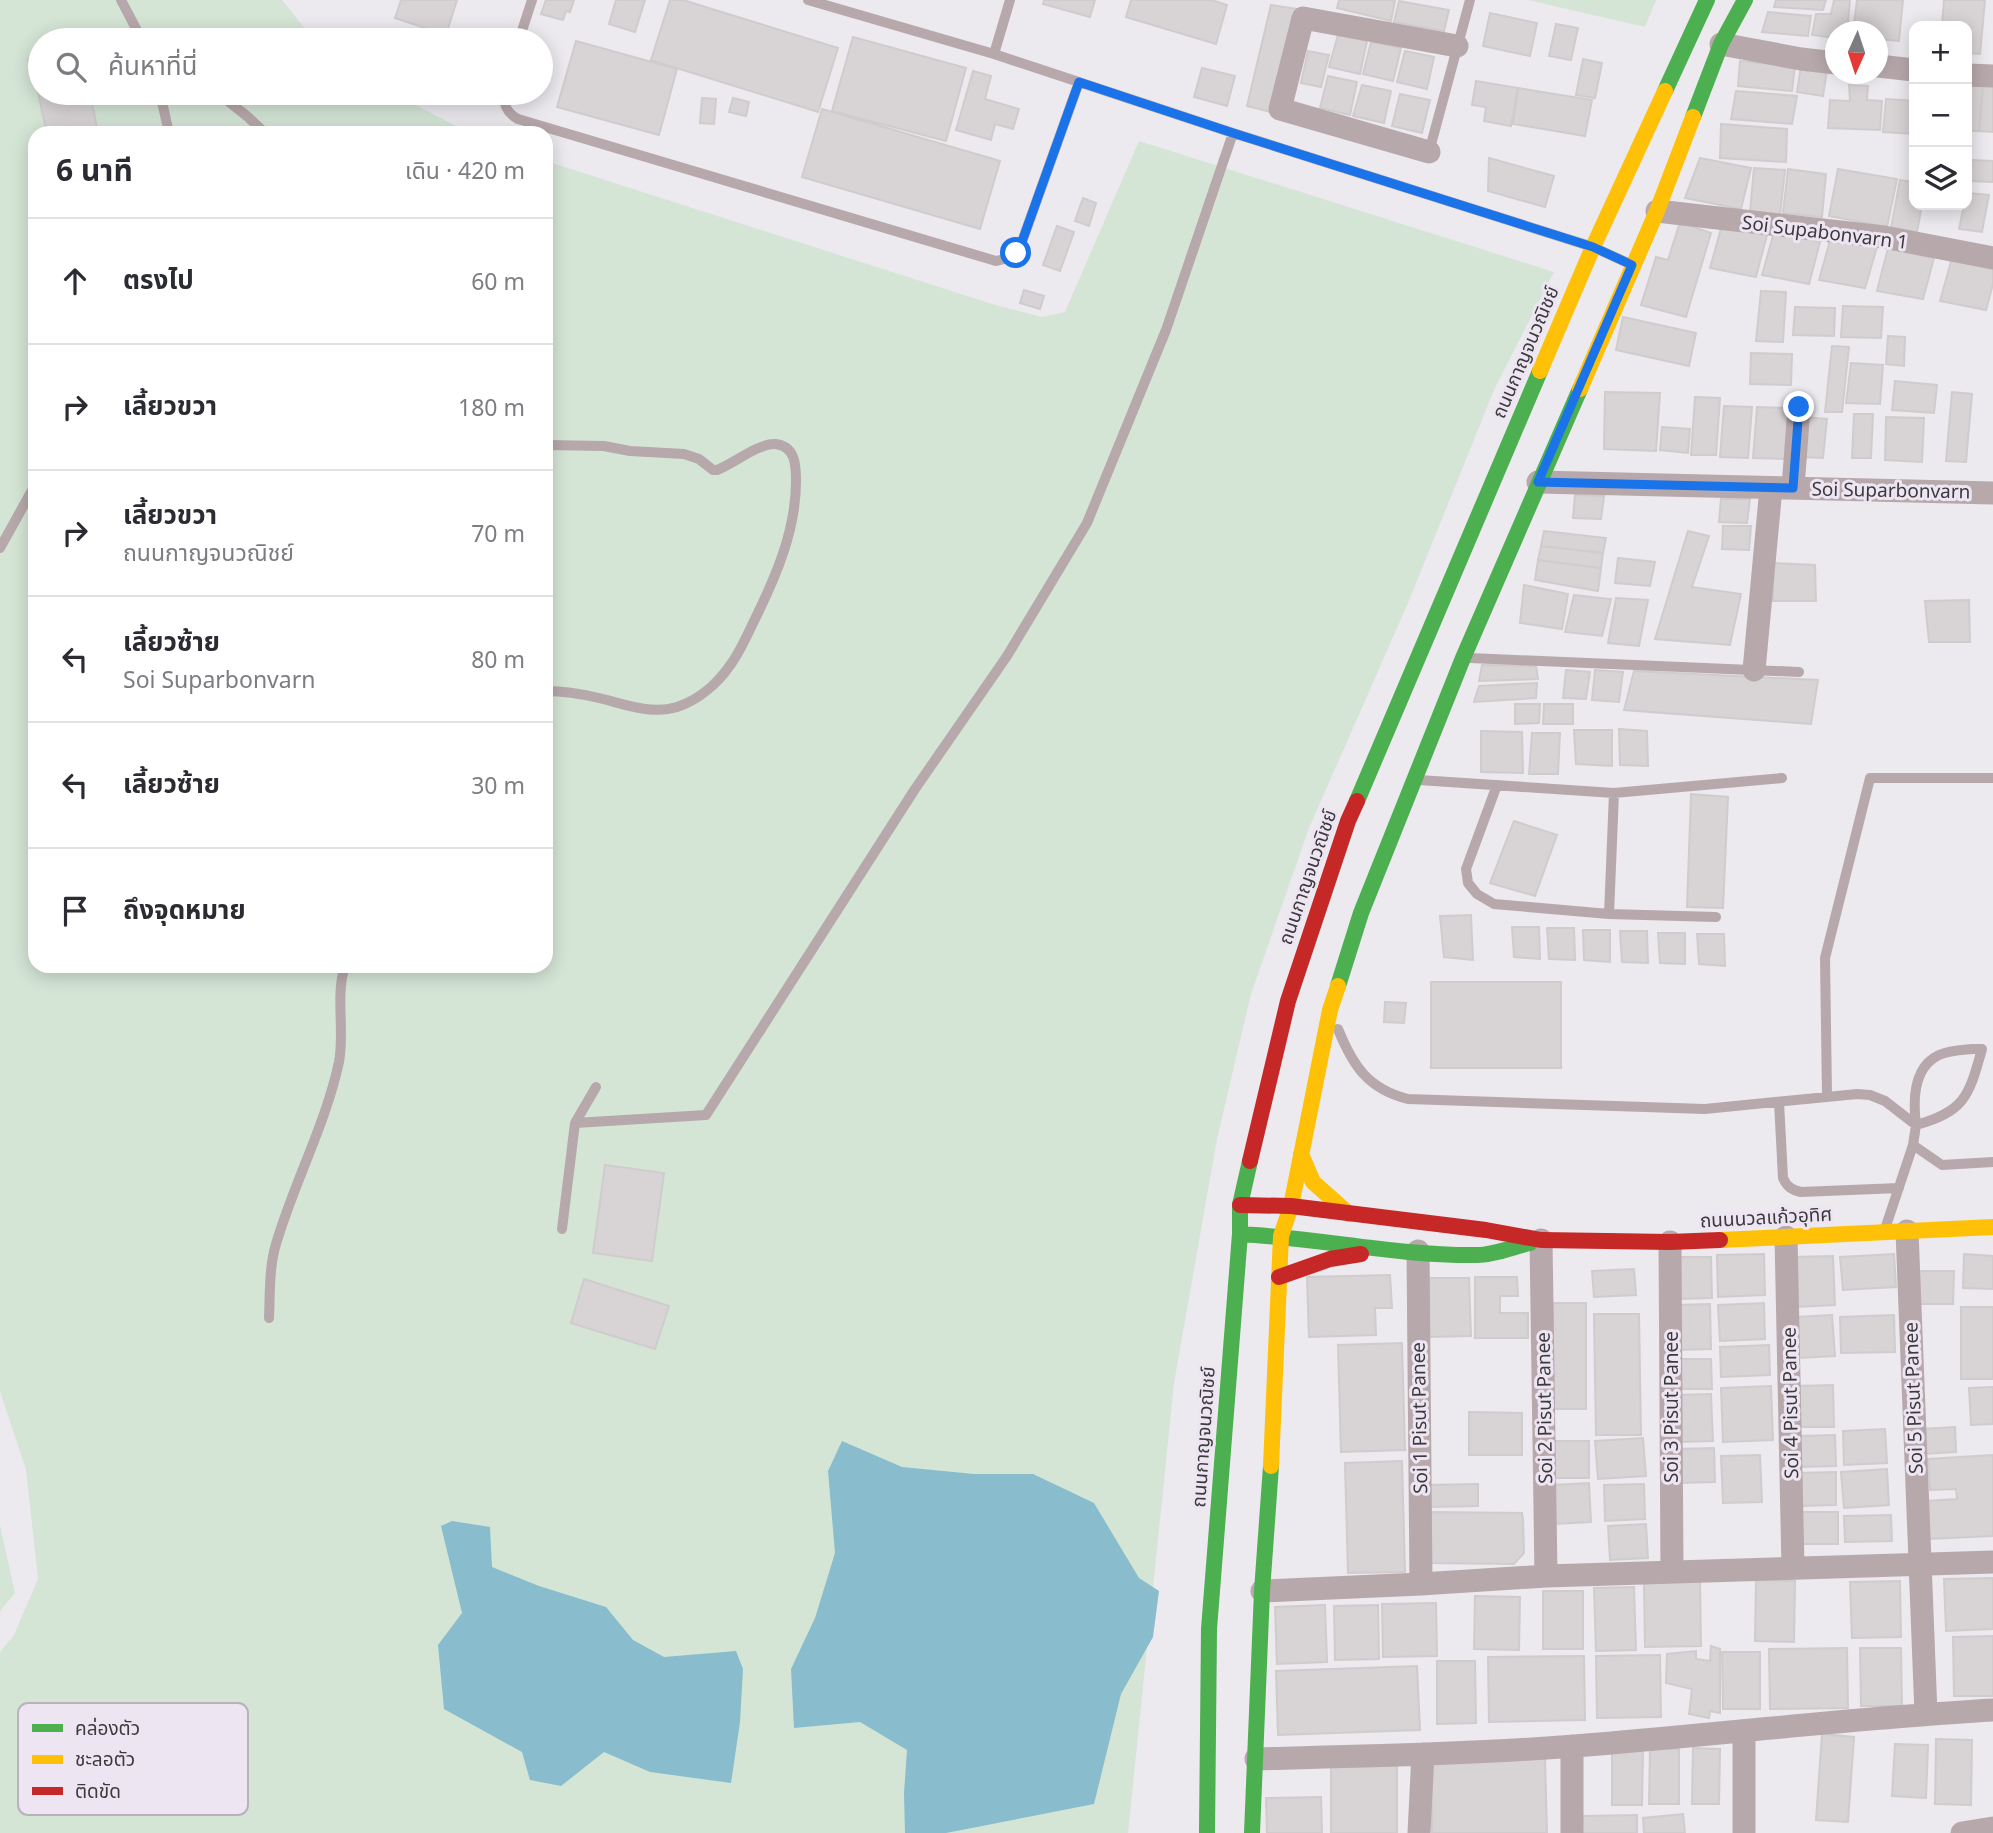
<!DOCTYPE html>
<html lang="th">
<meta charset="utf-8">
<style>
body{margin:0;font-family:"Noto Sans","Noto Sans Thai",sans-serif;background:#f2f2f3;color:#2b2b33}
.controls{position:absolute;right:21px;top:21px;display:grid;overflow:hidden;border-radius:14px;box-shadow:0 4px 18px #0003}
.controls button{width:63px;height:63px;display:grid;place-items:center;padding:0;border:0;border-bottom:2px solid #e1e1e2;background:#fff;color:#2b2b33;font:35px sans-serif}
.compass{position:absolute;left:1825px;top:21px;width:63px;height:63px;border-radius:50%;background:#fff;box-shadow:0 4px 18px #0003;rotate:183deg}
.stop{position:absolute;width:21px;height:21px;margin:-16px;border:5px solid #1a73e8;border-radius:50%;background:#fff}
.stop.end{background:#1a73e8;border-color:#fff;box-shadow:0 2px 7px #0008}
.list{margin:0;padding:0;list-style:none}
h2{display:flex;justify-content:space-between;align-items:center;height:91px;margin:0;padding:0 28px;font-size:30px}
h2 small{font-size:23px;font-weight:400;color:#7c7c81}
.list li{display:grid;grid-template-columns:46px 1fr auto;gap:21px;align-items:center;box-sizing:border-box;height:126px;padding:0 28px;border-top:2px solid #e1e1e2}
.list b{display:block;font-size:26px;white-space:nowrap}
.list p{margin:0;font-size:23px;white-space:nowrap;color:#7c7c81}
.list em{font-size:23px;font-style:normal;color:#7c7c81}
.icon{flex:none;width:38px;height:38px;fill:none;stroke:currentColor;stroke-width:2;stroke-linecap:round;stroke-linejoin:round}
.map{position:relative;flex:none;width:1993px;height:1833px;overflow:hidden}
.search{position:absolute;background:#fff;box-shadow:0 4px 18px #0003;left:28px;top:28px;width:525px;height:77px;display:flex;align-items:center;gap:18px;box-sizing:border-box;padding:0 24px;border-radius:38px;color:#7c7c81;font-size:26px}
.panel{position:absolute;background:#fff;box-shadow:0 4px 18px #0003;left:28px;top:126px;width:525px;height:847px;border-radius:21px}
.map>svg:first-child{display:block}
.green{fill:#d4e5d6}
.water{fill:#89bccc}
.building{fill:#d8d3d5;stroke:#d0cccd;stroke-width:2}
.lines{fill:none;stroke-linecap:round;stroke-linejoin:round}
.lane{stroke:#b7a8ab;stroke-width:10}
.street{stroke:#b7a8ab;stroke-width:23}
.fast{stroke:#4caf50;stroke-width:16}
.slow{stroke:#ffc107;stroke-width:16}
.jam{stroke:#c62828;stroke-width:16}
.route{stroke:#1a73e8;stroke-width:9}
.labels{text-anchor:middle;stroke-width:6;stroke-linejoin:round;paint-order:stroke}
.street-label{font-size:19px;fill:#3d3a3e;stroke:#ede6f2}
.key{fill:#ede6f2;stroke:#b8b2bc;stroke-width:2}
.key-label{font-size:19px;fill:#3d3a3e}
</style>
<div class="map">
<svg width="1993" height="1833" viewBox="0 0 1993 1833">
<rect width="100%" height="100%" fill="#ece9ef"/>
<path class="green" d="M0 0H282L314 40H40V93H393L469 133H35V966H546V161L992 304 1042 317 1065 312 1139 141 1554 272 1494 390 1408 603 1309 828 1251 994 1217 1139 1174 1383 1128 1833H0V1652L14 1635 38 1579 26 1469 0 1391Z
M1528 0H1656L1645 27Z
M0 1525 15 1593 0 1611Z"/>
<path class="water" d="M842 1441 902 1467 974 1474H1033L1094 1503 1139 1578 1159 1591 1153 1637 1121 1694 1094 1804 946 1833H905L904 1793 907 1750 860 1722 794 1728 791 1669 815 1618 835 1553 828 1471Z
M452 1521 490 1527 492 1567 539 1586 606 1607 633 1640 664 1657 736 1651 743 1669 740 1722 731 1783 650 1772 604 1752 561 1786 530 1780 522 1752 444 1709 438 1645 462 1613 441 1526Z"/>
<path class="building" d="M401 0H457L446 35 395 18Z
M546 0H574L570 12 566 11 563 20 541 14Z
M616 0H645L635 32 609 24Z
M670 0H683L838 48 818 112 651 60Z
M1044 0H1095L1090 17 1043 4Z
M1131 0H1211L1227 5 1216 44 1126 17Z
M1339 0H1390L1395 1 1391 21 1337 8Z
M1776 0H1826L1823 10 1774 7Z
M1834 0H1850L1847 32H1836V38L1812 35 1816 14H1831Z
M1857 0H1903L1899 41 1878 39V32H1853Z
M1944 0H1985L1980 54 1967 53V26H1942Z
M1399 1 1449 10 1444 31 1394 22Z
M1271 5 1297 9 1271 112 1247 106Z
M1768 12 1811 16 1808 36 1762 32Z
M1490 13 1537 23 1530 56 1483 46Z
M1556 24 1578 28 1571 60 1549 56Z
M1338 35 1367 41 1360 74 1329 67Z
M853 37 966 68 946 141 832 111Z
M576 41 677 69 659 135 557 107Z
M1371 42 1401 48 1393 81 1363 74Z
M1308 51 1329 55 1321 87 1301 83Z
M1405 51 1434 57 1427 89 1397 82Z
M40 55V67L31 70 28 59Z
M1583 59 1602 63 1595 98 1576 95Z
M1740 61 1795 66 1792 91 1738 86Z
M1801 66 1827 70 1823 96 1797 92Z
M1202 68 1235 76 1227 106 1194 97Z
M40 69V93H90L98 133H47L33 70Z
M973 71 991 76 985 99 1019 109 1013 129 995 124 991 140 956 130Z
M1328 76 1357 82 1350 115 1320 108Z
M1476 81 1518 88 1511 126 1484 121 1486 107 1472 105Z
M1967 84H1983L1979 131H1967Z
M1983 84 1993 85V132L1979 131Z
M1362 85 1391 91 1384 123 1353 116Z
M1849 85 1868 86 1867 100 1882 101 1880 130 1828 128 1830 100 1850 101Z
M1518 88 1592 100 1585 136 1513 124Z
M1736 91 1797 96 1792 124 1731 119Z
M1400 94 1430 100 1422 133 1392 126Z
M702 98 716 99 714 124 700 123Z
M733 98 749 102 746 116 729 112Z
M1886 99 1914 101V134L1883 132Z
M822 109 1000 161 980 229 802 177Z
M1721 124 1787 129 1786 162 1720 158Z
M1489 158 1554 176 1545 207 1488 191Z
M1700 158 1751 168 1741 209 1685 198Z
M1972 160 1993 161V182L1970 181Z
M1754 168 1785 170 1780 215 1750 212Z
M1788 169 1826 174 1822 217 1783 213Z
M1838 169 1897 179 1887 227 1829 216Z
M1900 180 1914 182V205H1922L1917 232 1891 228Z
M1967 193 1989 195 1982 232 1959 229 1964 205H1967Z
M1083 198 1096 203 1089 226 1075 221Z
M1680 222 1711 233 1686 317 1641 305 1656 257 1668 260Z
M1722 225 1767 235 1756 277 1710 268Z
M1057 226 1074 232 1060 271 1043 265Z
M1774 232 1820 242 1809 284 1762 275Z
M1831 237 1877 247 1865 288 1819 280Z
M1888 248 1934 258 1923 299 1877 291Z
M1952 258 1993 267V284L1986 310 1940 301Z
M1024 290 1044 296 1040 309 1020 303Z
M1761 291 1786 292 1783 342 1756 341Z
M1843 306 1883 307 1881 338 1841 337Z
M1795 307 1835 308 1834 336 1793 335Z
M1623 317 1696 333 1689 366 1616 350Z
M1888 336 1905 337 1904 366 1886 364Z
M1832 346 1849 347 1842 412H1825Z
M1751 353 1792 354 1791 385 1750 384Z
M1851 363 1883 365 1880 404 1846 403Z
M1895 381 1937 385 1934 413 1892 410Z
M1605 392 1660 393 1656 451 1604 449Z
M1952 392 1972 394 1966 462 1946 461Z
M1695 397 1720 398 1716 455H1691Z
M1724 406 1752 407 1748 458 1720 457Z
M1757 407 1790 408 1786 459 1753 458Z
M1854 414H1873L1871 458H1852Z
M1803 417 1827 419 1823 458 1800 457Z
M1886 417 1924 418 1922 462 1885 460Z
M1662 427 1690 429 1688 453 1660 450Z
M1575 495 1604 496 1601 519 1573 518Z
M1721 499H1750L1747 523 1719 522Z
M1723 526H1751L1749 550 1722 549Z
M1544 531 1606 538 1603 553 1541 546Z
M1688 531 1709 536 1692 587 1741 594 1730 645 1655 639Z
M1541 546 1603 553 1601 568 1538 560Z
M1618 558 1655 562 1650 586 1615 583Z
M1538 560 1601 568 1598 591 1535 580Z
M1773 563 1815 565 1816 601H1773Z
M1524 585 1568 594 1562 629 1520 623Z
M1574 595 1611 599 1602 636 1565 632Z
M1616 598 1648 600 1639 646 1608 643Z
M1969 600 1970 642H1929L1925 601Z
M1482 665 1536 666 1538 679 1479 681Z
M1566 670 1590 672 1586 699 1563 698Z
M1595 670 1623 672 1619 702 1592 700Z
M1634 671 1818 680 1811 724 1624 710Z
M1537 683 1536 698 1474 702 1479 686Z
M1515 704H1540L1539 723 1515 724Z
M1544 704H1573V724H1543Z
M1619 729 1647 731 1648 766 1620 765Z
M1574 730H1612V766L1576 764Z
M1481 731 1522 732 1523 773 1481 772Z
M1532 733H1560L1558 774H1529Z
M1691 794 1728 797 1723 908 1687 907Z
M1514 821 1557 835 1535 896 1490 883Z
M1471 915 1473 960 1444 957 1440 916Z
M1512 927H1539L1540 959 1514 957Z
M1547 928H1574L1575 960 1549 959Z
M1583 930H1610V962L1584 960Z
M1620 931H1647L1648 963 1622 962Z
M1658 933H1685V964L1660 963Z
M1697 934H1724L1725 966 1699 964Z
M1431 982H1561V1068H1431Z
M1385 1002 1406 1003 1404 1023 1384 1022Z
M605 1165 664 1173 652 1261 593 1253Z
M1764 1254 1765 1295 1718 1297 1717 1255Z
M1894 1254 1896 1287 1843 1290 1840 1257Z
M1964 1254 1993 1256V1289L1963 1288Z
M1833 1256 1835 1305 1795 1307 1793 1257Z
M1678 1257H1711L1712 1298 1678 1299Z
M1634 1269 1636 1295 1594 1297 1592 1271Z
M1919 1271H1954L1953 1304H1919Z
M1390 1275 1392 1308H1375L1376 1335 1309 1337 1307 1277Z
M1475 1277H1517L1518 1296H1500V1313H1528V1338H1475Z
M1428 1278H1469L1471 1336 1429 1337Z
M584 1279 669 1306 655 1349 571 1323Z
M1553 1303H1586V1409H1553Z
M1764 1303 1765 1339 1720 1341 1718 1305Z
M1710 1304 1711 1349 1678 1350 1677 1305Z
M1961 1307H1993V1379H1961Z
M1594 1314H1639L1641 1435H1596Z
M1832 1315 1835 1356 1798 1358 1796 1317Z
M1894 1315 1895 1352 1841 1353 1840 1317Z
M1402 1343 1405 1450 1341 1452 1338 1345Z
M1769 1345 1770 1375 1721 1377 1720 1347Z
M1678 1359H1711L1712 1389H1678Z
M1833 1385 1834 1427H1797L1796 1386Z
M1771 1386 1773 1440 1723 1442 1721 1388Z
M1993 1387V1424L1971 1425 1969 1388Z
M1711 1394 1713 1441 1678 1442 1676 1395Z
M1469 1412 1522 1413V1455H1469Z
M1955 1427 1956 1452 1922 1454 1920 1429Z
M1885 1429 1887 1463 1844 1465 1843 1431Z
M1835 1435 1836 1466 1799 1467 1798 1436Z
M1643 1438 1646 1476 1598 1479 1595 1441Z
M1553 1441H1589V1478H1553Z
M1714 1448 1715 1482 1679 1483 1678 1449Z
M1760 1455 1762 1502 1723 1503 1721 1456Z
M1993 1455V1536L1929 1539 1927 1501 1957 1499 1956 1489 1930 1490 1928 1459Z
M1402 1461 1405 1572 1348 1573 1345 1463Z
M1887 1469 1889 1505 1844 1508 1841 1472Z
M1836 1472V1505L1798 1506V1473Z
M1589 1483 1591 1522 1554 1524 1552 1485Z
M1478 1484V1506L1428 1507V1485Z
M1644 1484 1645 1519 1605 1521 1604 1485Z
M1430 1512 1522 1513 1523 1519 1524 1553 1514 1564 1430 1563Z
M1800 1512H1838V1544H1800Z
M1891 1515 1892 1541 1845 1542 1844 1516Z
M1646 1524 1648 1558 1610 1560 1608 1526Z
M1993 1578V1629L1946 1631 1944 1579Z
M1700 1580 1701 1646 1645 1647 1644 1581Z
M1756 1580 1795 1581 1794 1642 1755 1641Z
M1900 1581 1901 1637 1852 1638 1850 1582Z
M1634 1587 1636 1650 1596 1651 1594 1588Z
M1543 1591H1583V1649H1543Z
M1475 1596 1520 1597 1519 1650 1474 1649Z
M1436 1603 1437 1656 1383 1657 1382 1604Z
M1325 1605 1327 1662 1277 1664 1275 1607Z
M1378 1605 1379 1659 1335 1660 1334 1606Z
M1993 1636V1696H1954L1953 1637Z
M1711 1646 1720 1649V1713L1710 1711 1709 1718 1689 1714 1692 1689 1666 1683 1667 1654 1696 1651V1659L1710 1661Z
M1847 1648 1848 1708 1770 1709 1769 1649Z
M1860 1648H1901L1902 1706H1861Z
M1722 1652H1760V1709H1723Z
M1660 1655 1661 1717 1597 1718 1596 1656Z
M1584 1656 1585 1720 1489 1722 1488 1657Z
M1437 1661H1475L1476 1723 1437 1724Z
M1417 1666 1420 1730 1278 1735 1276 1671Z
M1822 1734 1854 1737 1848 1822 1816 1820Z
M1936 1739 1972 1740 1971 1805 1935 1804Z
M1895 1744 1928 1745 1926 1798 1892 1796Z
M1650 1748 1679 1749V1804H1649Z
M1693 1748 1720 1749 1719 1804H1692Z
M1612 1750H1643L1642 1805H1612Z
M1545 1758 1547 1833H1432L1431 1760Z
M1331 1766H1397V1833H1331Z
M1321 1797 1322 1833H1267L1266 1798Z
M1683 1814 1685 1833H1644L1643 1818Z
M1637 1815V1833H1582L1581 1816Z"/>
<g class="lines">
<path class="lane" d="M121 0 142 40
M808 0 994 54 1233 133 1593 247 1630 264
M519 40 532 0
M994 54 1010 0
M160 93 169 133
M218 93 248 117 265 133
M504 93C503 105 507 113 518 119L996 261 1009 258 1019 250 1079 82
M1429 152 1470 0
M546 445 604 446 630 451 684 454 699 459 713 470H717C733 464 759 443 775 444 795 446 796 464 796 481 796 529 777 574 756 617 748 633 741 650 731 664 718 683 699 700 677 707 651 715 624 704 599 698 582 694 564 691 546 691
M0 548 35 485
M1470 658 1799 672
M1419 780 1614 793 1782 778
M1497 785 1466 869 1468 883 1477 894 1494 904 1609 914 1716 917
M1609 914 1614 793
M1338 1029C1353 1066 1368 1089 1408 1099L1705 1109 1857 1094 1870 1095 1885 1101 1916 1125 1913 1145 1885 1229
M1972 1049H1982C1969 1095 1966 1111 1916 1125 1913 1101 1913 1067 1939 1055 1950 1050 1961 1050 1972 1049Z
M1827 1096 1825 958 1870 778H1993
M1779 1102 1783 1178C1787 1187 1792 1190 1801 1192L1899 1188
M575 1123 706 1115 915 789 1007 656 1087 523 1166 330 1233 133
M1913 1145 1942 1165 1993 1162
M562 1229 575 1123 596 1087
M269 1318C270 1294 269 1267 276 1244 294 1183 326 1123 339 1062 345 1030 335 996 345 966"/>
<path class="street" d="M1721 44 1801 59 1836 63
M1878 66 1914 70
M1967 75 1993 76
M1429 152 1280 109 1303 18 1457 46
M1657 211 1884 237 1993 258
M1538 482 1993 493
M1793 488 1799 407
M1754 670 1771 488
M1907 1231 1926 1714
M1786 1237 1793 1568
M1541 1240 1546 1576
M1670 1242 1672 1572
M1418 1251 1421 1584
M1262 1591 1421 1584 1546 1576 1993 1562
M1744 1732V1833
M1256 1759C1362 1756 1469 1754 1575 1746 1714 1735 1853 1718 1993 1710
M1419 1833 1423 1754
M1572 1833V1746
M1962 1833 1993 1828"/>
<path class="fast" d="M1665 91 1707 0
M1693 117 1721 44 1745 0
M1357 801 1540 371
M1338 986 1361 913 1463 658 1580 389
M1240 1234C1319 1238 1398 1256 1477 1255 1494 1255 1513 1247 1530 1243
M1207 1833 1209 1629 1240 1234V1205L1250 1161
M1252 1833 1262 1591 1271 1466"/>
<path class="slow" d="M1540 371 1593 247 1665 91
M1580 389 1657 211 1693 117
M1301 1154 1313 1182 1349 1214
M1720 1240 1993 1227
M1271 1466 1281 1236 1291 1206 1330 1010 1338 986"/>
<path class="jam" d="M1250 1161 1288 1001 1348 821 1357 801
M1240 1205 1291 1206 1486 1230 1541 1240 1670 1242 1720 1240
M1279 1277 1330 1259 1361 1254"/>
</g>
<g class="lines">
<path class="route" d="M1016 253 1019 250 1079 82 1233 133 1593 247 1632 265 1538 482 1793 488 1799 407"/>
</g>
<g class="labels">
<g class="street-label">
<text transform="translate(1825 232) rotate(7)" y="7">Soi Supabonvarn 1</text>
<text transform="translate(1525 352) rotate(-67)" y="7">ถนนกาญจนวณิชย์</text>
<text transform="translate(1891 490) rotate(1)" y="7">Soi Suparbonvarn</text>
<text transform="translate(1307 877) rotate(-71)" y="7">ถนนกาญจนวณิชย์</text>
<text transform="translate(1766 1217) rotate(-3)" y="7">ถนนนวลแก้วอุทิศ</text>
<text transform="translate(1913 1398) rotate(-92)" y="7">Soi 5 Pisut Panee</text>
<text transform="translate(1790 1403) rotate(-91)" y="7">Soi 4 Pisut Panee</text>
<text transform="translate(1671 1407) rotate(-90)" y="7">Soi 3 Pisut Panee</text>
<text transform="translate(1544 1408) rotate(-91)" y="7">Soi 2 Pisut Panee</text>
<text transform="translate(1419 1418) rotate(-91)" y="7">Soi 1 Pisut Panee</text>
<text transform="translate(1203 1437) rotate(-86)" y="7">ถนนกาญจนวณิชย์</text>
</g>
</g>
<rect x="18" y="1703" width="230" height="112" rx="10" class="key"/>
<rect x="32" y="1724" width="31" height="8" fill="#4caf50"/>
<rect x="32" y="1755" width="31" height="9" fill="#ffc107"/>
<rect x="32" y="1787" width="31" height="8" fill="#c62828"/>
<g class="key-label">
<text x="75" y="1735">คล่องตัว</text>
<text x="75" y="1766">ชะลอตัว</text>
<text x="75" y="1798">ติดขัด</text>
</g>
</svg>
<div class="controls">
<button>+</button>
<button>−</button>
<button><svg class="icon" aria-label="layers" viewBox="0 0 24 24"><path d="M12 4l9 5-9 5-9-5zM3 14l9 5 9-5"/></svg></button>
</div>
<svg class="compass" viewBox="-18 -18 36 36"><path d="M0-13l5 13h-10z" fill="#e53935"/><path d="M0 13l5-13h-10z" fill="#7c7c81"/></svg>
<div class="stop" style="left:1016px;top:253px"></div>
<div class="stop end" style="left:1799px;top:407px"></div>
<div class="search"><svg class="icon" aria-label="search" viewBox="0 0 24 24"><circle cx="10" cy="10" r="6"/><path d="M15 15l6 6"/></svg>ค้นหาที่นี่</div>
<section class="panel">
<h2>6 นาที<small>เดิน · 420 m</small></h2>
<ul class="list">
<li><svg class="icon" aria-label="ahead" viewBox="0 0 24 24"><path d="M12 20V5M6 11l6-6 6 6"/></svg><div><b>ตรงไป</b></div><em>60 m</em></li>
<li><svg class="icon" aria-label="right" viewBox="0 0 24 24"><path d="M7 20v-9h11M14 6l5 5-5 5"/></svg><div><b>เลี้ยวขวา</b></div><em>180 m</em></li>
<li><svg class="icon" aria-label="right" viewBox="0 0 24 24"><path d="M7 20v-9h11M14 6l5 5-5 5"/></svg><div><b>เลี้ยวขวา</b><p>ถนนกาญจนวณิชย์</p></div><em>70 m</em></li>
<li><svg class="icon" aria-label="left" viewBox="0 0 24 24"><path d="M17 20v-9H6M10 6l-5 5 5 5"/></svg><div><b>เลี้ยวซ้าย</b><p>Soi Suparbonvarn</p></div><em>80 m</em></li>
<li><svg class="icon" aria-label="left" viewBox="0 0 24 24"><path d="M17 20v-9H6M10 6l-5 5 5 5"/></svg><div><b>เลี้ยวซ้าย</b></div><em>30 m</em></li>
<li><svg class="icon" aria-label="arrive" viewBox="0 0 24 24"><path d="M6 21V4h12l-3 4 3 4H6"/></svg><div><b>ถึงจุดหมาย</b></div></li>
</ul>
</section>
</div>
